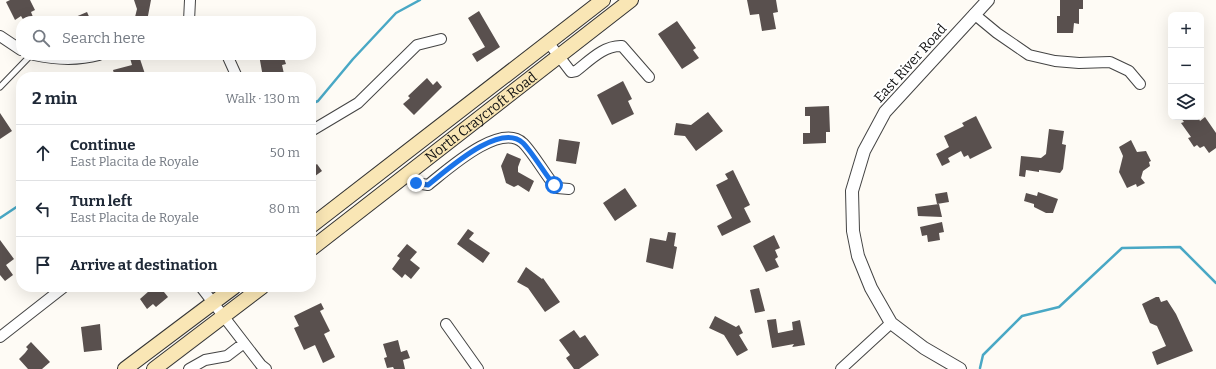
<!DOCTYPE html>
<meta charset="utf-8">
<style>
body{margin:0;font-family:Bitter,serif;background:#f2f2f3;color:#1f2937}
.controls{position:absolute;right:12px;top:12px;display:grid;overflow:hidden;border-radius:8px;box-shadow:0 4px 16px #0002}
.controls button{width:36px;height:36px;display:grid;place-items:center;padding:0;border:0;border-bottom:1px solid #e0e1e3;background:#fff;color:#1f2937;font:20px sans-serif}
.stop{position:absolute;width:12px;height:12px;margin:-9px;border:3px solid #1a73e8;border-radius:50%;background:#fff}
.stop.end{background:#1a73e8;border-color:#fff;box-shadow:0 1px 4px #0008}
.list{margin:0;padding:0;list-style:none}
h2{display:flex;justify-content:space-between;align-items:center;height:52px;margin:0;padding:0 16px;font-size:17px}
h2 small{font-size:13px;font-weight:400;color:#747a83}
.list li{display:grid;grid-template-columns:26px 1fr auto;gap:12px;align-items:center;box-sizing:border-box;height:56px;padding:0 16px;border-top:1px solid #e0e1e3}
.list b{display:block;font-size:15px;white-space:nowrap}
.list p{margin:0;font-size:13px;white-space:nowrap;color:#747a83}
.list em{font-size:13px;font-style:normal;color:#747a83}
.icon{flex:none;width:22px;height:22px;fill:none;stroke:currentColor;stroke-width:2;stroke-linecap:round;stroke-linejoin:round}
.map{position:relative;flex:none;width:1216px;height:369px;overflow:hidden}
.search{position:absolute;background:#fff;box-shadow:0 4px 16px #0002;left:16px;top:16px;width:300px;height:44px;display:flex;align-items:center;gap:10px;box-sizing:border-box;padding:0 14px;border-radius:16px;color:#747a83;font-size:15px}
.panel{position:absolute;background:#fff;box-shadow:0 4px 16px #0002;left:16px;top:72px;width:300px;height:220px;border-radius:16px}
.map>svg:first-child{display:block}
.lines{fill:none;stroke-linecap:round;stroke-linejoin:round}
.stream{stroke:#49a8c5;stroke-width:2.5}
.building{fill:#59504e}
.service-casing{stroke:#444;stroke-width:7}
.minor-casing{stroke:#444;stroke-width:12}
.tertiary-casing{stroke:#444;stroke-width:14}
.secondary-casing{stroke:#333;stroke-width:16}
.service{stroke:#fff;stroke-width:5}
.minor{stroke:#fff;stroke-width:10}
.tertiary{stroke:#fff;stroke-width:12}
.secondary{stroke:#f9e6b5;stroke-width:14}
.route{stroke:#1a73e8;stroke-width:5}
.labels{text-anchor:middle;stroke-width:4;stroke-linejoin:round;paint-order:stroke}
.street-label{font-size:14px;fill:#111;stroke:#fff}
</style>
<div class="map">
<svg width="1216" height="369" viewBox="0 0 1216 369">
<rect width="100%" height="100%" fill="#fefbf5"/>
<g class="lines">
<path class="stream" d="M311 104 318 101 353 59 396 13 420 0
M0 218 21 204
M980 368 983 355 1022 316 1059 307 1122 248 1180 247 1216 283"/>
</g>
<path class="building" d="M10 0H30L35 10 31 12 33 17 24 21 21 16 15 20 6 2Z
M134 0H151L147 21H134L137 9Z
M747 0H776L778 12 773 13 776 29 762 31 759 14 750 15Z
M1060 0H1083V9H1079V24L1074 23 1073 33H1057V16H1060Z
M479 11 500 47 477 62 472 54 485 47 468 18Z
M87 12 91 21H66Z
M677 21 696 48 693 50 699 58 682 69 658 34Z
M259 55H283L286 64 282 65 284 74 263 77Z
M139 56 145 74 133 77H115L113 70 132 65 130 58Z
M427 78 433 85 437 81 442 87 414 115 403 104 410 98 408 96Z
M623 81 632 99 628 101 634 114 612 125 597 95Z
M829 106 830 132H826V143L803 144V133H810V116H805V107Z
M708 112 723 131 696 151 685 136 674 135 676 123 691 125Z
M0 113 12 131 0 139Z
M976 116 992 148 970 159 968 155 964 157 961 151 948 158 950 162 942 166 936 154 949 147 944 136 964 126 962 123Z
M1180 117H1198L1200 121 1205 117 1216 133V148L1209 153 1204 146 1200 148 1197 145 1194 147 1188 138 1191 137 1181 123 1184 122Z
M1049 129 1064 131 1062 144 1066 145 1063 169 1060 173 1039 170V172L1026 170 1025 177 1019 176 1021 156 1041 158 1046 154Z
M559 139 580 142 576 164 556 161Z
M1131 140 1137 152 1146 151 1151 161 1149 162 1150 166 1143 171 1141 178 1145 183 1137 187 1136 184 1127 188 1119 172 1123 156 1119 147Z
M507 153 521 159 518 167V172L534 181 529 192 518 185 514 187 506 183 501 166Z
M317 164 322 171 311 179V168Z
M733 170 750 205 744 208 751 222 722 236 717 226 732 218 716 185 728 179 725 174Z
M625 188 637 206 615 221 603 203Z
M947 192 949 202 937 204 935 194Z
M1038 192 1058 199 1053 213H1046L1034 207V204L1024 201 1026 193 1037 196Z
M939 204 942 217 918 216 917 207Z
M942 222 944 232 939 233 940 240 928 242 927 235 922 236 920 227Z
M468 229 474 233 469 239 490 253 483 263 457 244Z
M668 232 676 233 674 246 677 247 673 269 646 262 650 238 666 241Z
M774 235 780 248 775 250 778 257 775 259 779 267 766 272 753 246Z
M0 240 14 259 6 265 13 275 5 281 0 275Z
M407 244 417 252 410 260 420 268 411 279 405 274 402 278 392 269 400 258 397 256Z
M526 267 542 279 543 278 560 302 545 312 528 288 517 282Z
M144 287H160L168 297 156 307 153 304 147 309 140 299 149 291Z
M759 288 765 311 755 313 750 290Z
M1156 297H1159L1161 302 1167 300 1176 314 1193 351 1157 365 1152 352 1166 346 1157 326 1150 323 1142 304Z
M321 303 324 309 320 311 330 331 324 334 335 357 323 363 315 345 304 350 294 328 299 326 294 316Z
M715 316 736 327 739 325 743 333 739 335 748 350 737 356 724 335 709 328Z
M776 319 778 333 793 330 792 322 800 320 805 345 792 347 794 344 772 348 767 320Z
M100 324 102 350 84 352 81 327Z
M574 330 580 338 585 335 599 355 579 369H574L566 358 570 355 559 340Z
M398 340 401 352 407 350 410 358 403 360 405 369H394L393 367 387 368 384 358 387 357 383 344Z
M31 342 50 362 42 369H28L19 359 25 353 28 349 26 347Z"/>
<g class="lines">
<g class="service-casing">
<path id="service" d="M0 87 31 55"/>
</g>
<g class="minor-casing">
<path id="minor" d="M974 14 997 33 1029 55 1055 61 1079 63 1110 62 1129 71 1140 84
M189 21 190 0
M0 36 21 50
M548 42 571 72 576 71C589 61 604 45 622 46L649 77
M34 55C57 60 77 61 99 55
M227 55 237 77
M311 131 358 103 417 45 441 39
M407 174 416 183 428 185C446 171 500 121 523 143 533 153 545 174 554 185L557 188 569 189
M201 287 261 365 266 369
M446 324 478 369
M0 337 64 287
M189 369 205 360 227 356 244 343
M841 369 891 323"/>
</g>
<g class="tertiary-casing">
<path id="tertiary" d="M960 369 924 348 891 323 871 288 858 256 853 231 852 191 864 151 885 112 988 0"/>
</g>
<g class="secondary-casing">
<g id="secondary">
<path d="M311 226 603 0"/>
<path id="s1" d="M311 249 631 0"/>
<path d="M125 369 234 287"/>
<path d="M154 369 262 287"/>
</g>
</g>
<use href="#service" class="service"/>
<use href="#minor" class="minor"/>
<use href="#tertiary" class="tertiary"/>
<use href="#secondary" class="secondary"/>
</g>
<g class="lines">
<path class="route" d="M416 183 428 185C446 171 500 121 523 143 532 152 545 174 554 185"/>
</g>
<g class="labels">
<g class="street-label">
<text transform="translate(910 63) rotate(-48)" y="5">East River Road</text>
<text dy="5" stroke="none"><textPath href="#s1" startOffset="215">North Craycroft Road</textPath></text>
</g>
</g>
</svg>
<div class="controls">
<button>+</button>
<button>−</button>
<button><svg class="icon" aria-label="layers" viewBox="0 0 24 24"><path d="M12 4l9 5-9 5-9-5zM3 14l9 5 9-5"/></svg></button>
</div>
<div class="stop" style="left:554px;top:185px"></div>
<div class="stop end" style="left:416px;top:183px"></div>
<div class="search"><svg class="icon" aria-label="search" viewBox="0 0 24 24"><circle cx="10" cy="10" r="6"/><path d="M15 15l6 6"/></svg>Search here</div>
<section class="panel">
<h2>2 min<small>Walk · 130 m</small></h2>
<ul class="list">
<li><svg class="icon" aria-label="ahead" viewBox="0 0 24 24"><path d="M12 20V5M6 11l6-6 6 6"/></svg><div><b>Continue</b><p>East Placita de Royale</p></div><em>50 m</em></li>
<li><svg class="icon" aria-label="left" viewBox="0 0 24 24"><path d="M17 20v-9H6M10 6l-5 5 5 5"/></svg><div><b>Turn left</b><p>East Placita de Royale</p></div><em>80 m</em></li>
<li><svg class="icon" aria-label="arrive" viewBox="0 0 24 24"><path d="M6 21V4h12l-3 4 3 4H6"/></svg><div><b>Arrive at destination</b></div></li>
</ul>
</section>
</div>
